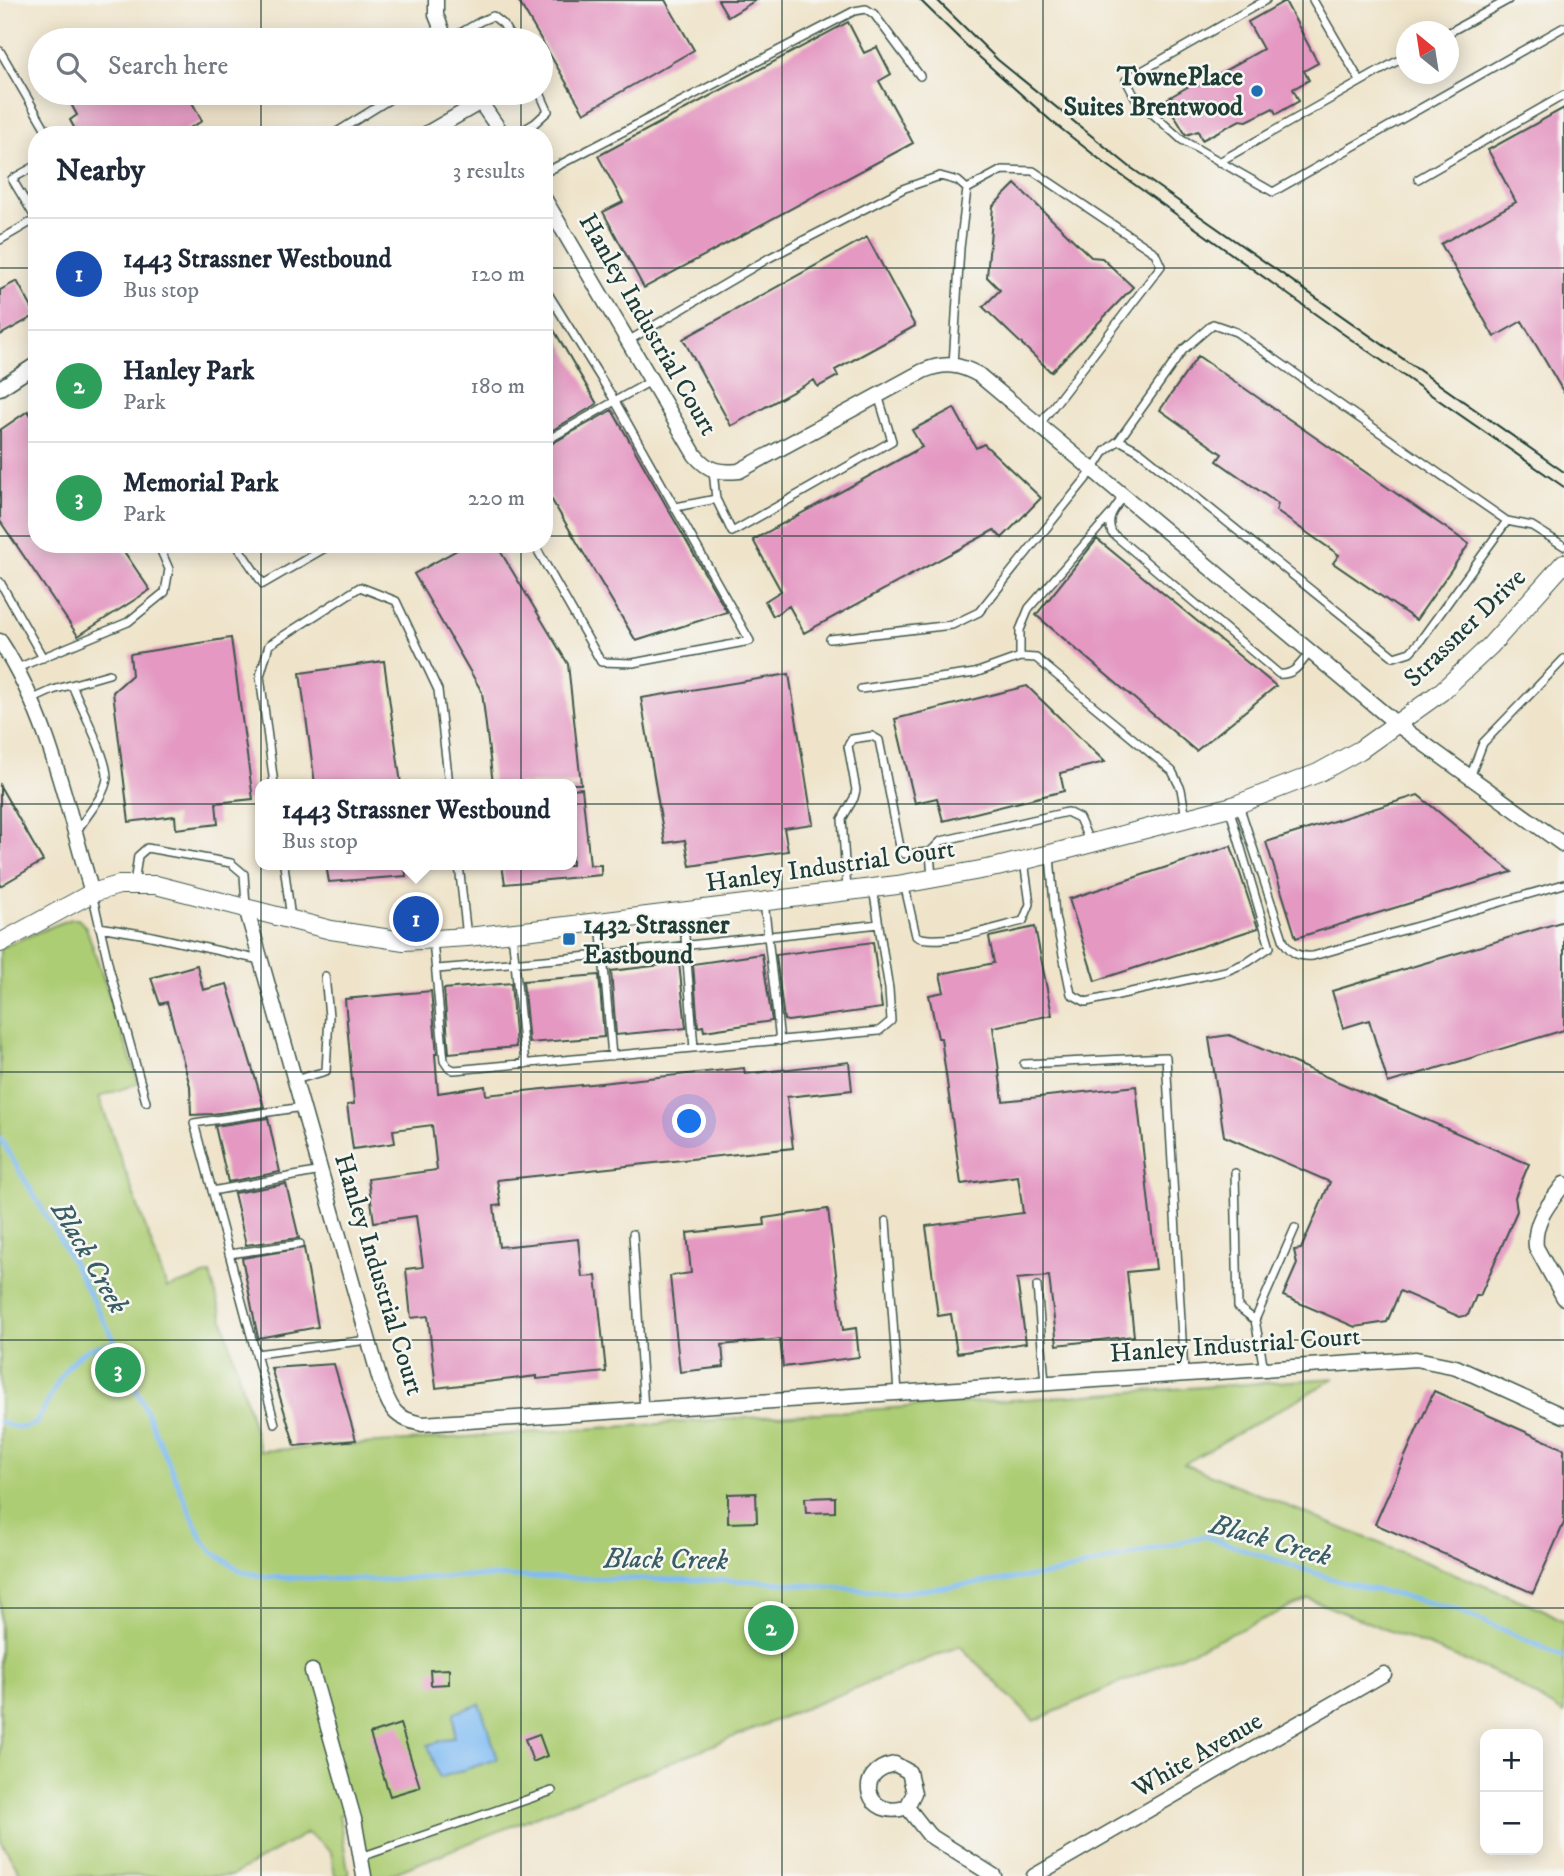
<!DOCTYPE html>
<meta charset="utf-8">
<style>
body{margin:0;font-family:"IM FELL DW Pica",serif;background:#f2f2f3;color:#1f2937}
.controls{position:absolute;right:21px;bottom:21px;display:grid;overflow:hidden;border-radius:14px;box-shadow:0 4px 18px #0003}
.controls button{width:63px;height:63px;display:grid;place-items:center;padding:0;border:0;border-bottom:2px solid #e0e1e3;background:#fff;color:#1f2937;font:35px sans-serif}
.compass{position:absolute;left:1396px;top:21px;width:63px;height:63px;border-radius:50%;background:#fff;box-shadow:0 4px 18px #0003;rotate:330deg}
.you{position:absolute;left:690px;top:1122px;width:24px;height:24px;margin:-18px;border:5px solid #fff;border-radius:50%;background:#1a73e8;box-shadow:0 0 0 10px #1a73e833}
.badge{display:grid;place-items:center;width:46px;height:46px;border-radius:50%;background:#111827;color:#fff;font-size:23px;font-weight:700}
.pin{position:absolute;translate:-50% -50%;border:4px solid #fff;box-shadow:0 2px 7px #0006}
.popup{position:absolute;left:255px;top:779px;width:322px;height:91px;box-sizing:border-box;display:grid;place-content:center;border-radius:14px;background:#fff;filter:drop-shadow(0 2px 5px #0005);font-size:23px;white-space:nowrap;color:#747a83}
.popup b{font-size:26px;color:#1f2937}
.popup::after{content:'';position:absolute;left:50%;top:100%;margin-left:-14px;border:14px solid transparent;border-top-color:#fff}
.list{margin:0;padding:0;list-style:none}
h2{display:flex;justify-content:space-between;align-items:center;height:91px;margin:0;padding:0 28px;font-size:30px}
h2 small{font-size:23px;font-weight:400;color:#747a83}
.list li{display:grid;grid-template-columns:46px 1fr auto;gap:21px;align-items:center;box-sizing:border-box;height:112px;padding:0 28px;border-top:2px solid #e0e1e3}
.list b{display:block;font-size:26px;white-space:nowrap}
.list p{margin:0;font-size:23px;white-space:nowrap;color:#747a83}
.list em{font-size:23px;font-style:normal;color:#747a83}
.icon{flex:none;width:38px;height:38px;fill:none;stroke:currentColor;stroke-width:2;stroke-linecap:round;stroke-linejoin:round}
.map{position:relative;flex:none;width:1564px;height:1876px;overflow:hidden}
.search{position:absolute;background:#fff;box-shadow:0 4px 18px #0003;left:28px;top:28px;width:525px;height:77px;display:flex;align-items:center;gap:18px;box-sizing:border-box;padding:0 24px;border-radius:38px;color:#747a83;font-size:26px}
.panel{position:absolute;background:#fff;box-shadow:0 4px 18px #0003;left:28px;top:126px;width:525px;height:427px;border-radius:28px}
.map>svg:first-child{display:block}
.green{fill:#adcd74;stroke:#668554;stroke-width:2}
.water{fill:#81bcf3;stroke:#507c94;stroke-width:2}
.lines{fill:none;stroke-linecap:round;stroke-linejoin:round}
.stream{stroke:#81bcf3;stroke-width:5}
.building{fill:#e498c2}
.service-casing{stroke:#3e564a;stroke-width:10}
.minor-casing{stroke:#3e564a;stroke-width:17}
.tertiary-casing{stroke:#3e564a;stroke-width:20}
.service{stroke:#fff;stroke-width:7}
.minor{stroke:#fff;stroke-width:14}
.tertiary{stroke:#fff;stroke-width:18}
.tram{stroke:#1f3d34;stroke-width:2}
.grid{fill:none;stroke:#1f3d34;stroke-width:2;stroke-opacity:0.55}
.poi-dot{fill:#1f6fb2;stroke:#f6f6f2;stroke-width:2.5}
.labels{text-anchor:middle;stroke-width:5;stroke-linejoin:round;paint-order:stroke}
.poi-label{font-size:26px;font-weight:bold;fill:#1f3d34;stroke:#f6f6f2;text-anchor:end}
.street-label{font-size:26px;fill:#1f3d34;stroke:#f6f6f2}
.water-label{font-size:28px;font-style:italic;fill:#385d64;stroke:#f6f6f2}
</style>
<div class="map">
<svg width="1564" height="1876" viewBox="0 0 1564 1876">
<rect width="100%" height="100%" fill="#f6f6f2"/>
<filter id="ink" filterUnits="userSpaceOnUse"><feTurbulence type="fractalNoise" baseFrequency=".0143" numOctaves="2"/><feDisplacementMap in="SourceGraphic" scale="14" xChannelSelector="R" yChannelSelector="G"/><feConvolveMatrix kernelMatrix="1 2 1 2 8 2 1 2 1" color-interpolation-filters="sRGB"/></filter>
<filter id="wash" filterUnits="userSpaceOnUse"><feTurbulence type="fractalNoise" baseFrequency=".00686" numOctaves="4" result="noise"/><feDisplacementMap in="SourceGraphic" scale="28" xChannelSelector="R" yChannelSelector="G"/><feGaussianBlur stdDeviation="1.57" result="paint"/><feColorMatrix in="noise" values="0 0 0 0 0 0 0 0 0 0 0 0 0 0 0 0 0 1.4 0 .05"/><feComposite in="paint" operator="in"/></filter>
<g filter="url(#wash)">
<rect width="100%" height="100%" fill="#efe4ca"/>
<path class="green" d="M70 919H78L86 927 139 1083 99 1097 167 1288 210 1274 260 1451 1335 1378 1184 1464 1544 1610 1564 1621V1714L1503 1676 1309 1599 1034 1721 960 1646 387 1876H364L350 1809 339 1815 349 1876H335L331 1852 307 1833 231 1876H22L0 1839V948Z"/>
<path class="water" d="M480 1704 498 1759 439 1778 428 1745 454 1737V1713Z"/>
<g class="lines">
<path class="stream" d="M0 1138 57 1234 117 1345 202 1539 213 1552 241 1571 265 1577 378 1580 464 1576 759 1581 896 1593 1054 1574 1204 1536 1342 1582 1456 1609 1564 1657
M0 1422C13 1427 22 1430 35 1424 59 1389 64 1342 117 1345"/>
</g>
<g id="blocks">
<path class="building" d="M518 0H665L694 50 584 113Z
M718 0H756L728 17Z
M1285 1 1318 63 1304 71 1309 80 1293 89 1299 101 1276 114 1273 108 1247 121 1240 120 1202 140 1198 131 1186 135 1165 100 1196 82 1197 86 1263 49 1248 22Z
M848 22 864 53 877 47 891 74 879 81 913 143 644 288 603 212 623 202 598 156Z
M65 93H187L202 121 177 135H78L70 120 77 115Z
M1564 108V393L1522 321 1494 337 1441 244 1516 202 1488 150Z
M1015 184 1091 257 1102 258 1133 287 1051 372 983 307 1000 290 987 277 993 206Z
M867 237 915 326 835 370 838 376 818 387 814 380 731 426 683 339Z
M17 281 36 315 0 335V290Z
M544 313 597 404 544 435Z
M1198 356 1469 544 1416 620 1333 563 1339 555 1276 511 1278 504 1217 461 1222 454 1160 410Z
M954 408 976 448 984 444 1041 498 1002 538 994 530 804 633 789 606 773 616 765 601 781 591 753 540 922 447 912 430Z
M612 410 693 553 727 612 636 641 544 487V448Z
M28 411 37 424V544H119L150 590 78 636 0 521V430Z
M1097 539 1276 686 1196 751 1036 615Z
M468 544H496L568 664 581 784H493L482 692 414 574Z
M231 638 253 799 216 803 218 824 176 829 175 816 129 822 113 692 132 675 130 654Z
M384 661 401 784H315L300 673Z
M789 674 813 824 784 828 788 851 690 866 685 840 665 843 641 698Z
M1027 686 1105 762 1060 773 1064 791 943 821 937 798 915 803 895 719Z
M0 786 43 861 0 886Z
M582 788 590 865H601V875L505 884 502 865H572V789Z
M1418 795 1512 872 1296 938 1266 842Z
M1231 846 1258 928 1095 981 1069 899Z
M326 865H405L406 876 329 882Z
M1564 921V1030L1388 1083 1369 1020 1343 1028 1332 991Z
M1035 927 1052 1015 993 1027 1003 1101 1136 1086 1156 1269 1127 1272 1134 1336 1057 1345 1049 1276 1017 1279 1026 1343 957 1353 951 1314 938 1316 926 1226 1023 1213 1018 1176 961 1184 941 1038H938L929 995 944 992 940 974 994 963 989 937Z
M873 942 882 1008 788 1021 784 1020 776 955Z
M762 954 772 1021 704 1031 703 1026 698 1027 693 964Z
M679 963 686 1028 616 1035 611 971Z
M197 965 203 990 227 984 264 1107 212 1114 191 1115 190 1086 167 1002 160 1004 151 978Z
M599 975 604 1037 529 1043 523 981Z
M511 983 516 1047 449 1053 444 989Z
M431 991 437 1054H435L438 1093 485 1086 486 1095 744 1068 745 1074 849 1062 852 1090 787 1097 793 1148 497 1180 501 1205 494 1206 499 1247 578 1239 582 1277 596 1276 606 1372 537 1379V1376L436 1388 428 1316 411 1318 406 1269 423 1267 416 1216 374 1222 368 1179 437 1170 432 1125 393 1130 395 1143 353 1149 347 1105 354 1104 345 999Z
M1229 1035 1529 1164 1515 1197 1517 1211 1480 1296H1476L1468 1315 1460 1317 1400 1291 1387 1322 1355 1327 1283 1296 1297 1264 1294 1250 1301 1249 1330 1182 1224 1136 1209 1038Z
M268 1118 280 1172 228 1182 215 1126Z
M286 1184 299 1238 246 1245 234 1193Z
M828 1209 843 1330 856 1328 859 1357 783 1367 780 1339 722 1345 724 1367 680 1372 670 1276 691 1273 687 1233 765 1225 764 1218Z
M304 1248 318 1327 258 1338 242 1258Z
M334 1364 356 1440 295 1446 271 1368Z
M1434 1391 1564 1449V1523L1533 1593 1375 1524Z
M756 1493 757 1522 728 1523V1494Z
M835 1497V1512L806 1513 805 1498Z
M449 1669V1684L431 1685 430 1670Z
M400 1724 420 1787 390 1796 370 1734Z
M539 1734 547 1756 533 1762 525 1739Z"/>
</g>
</g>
<g filter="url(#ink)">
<use href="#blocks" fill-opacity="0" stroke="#3e564a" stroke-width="2"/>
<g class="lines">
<g class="service-casing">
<path id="service" d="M1266 0 1126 80 1136 99 1182 140 1273 192 1564 27
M1313 0 1360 81
M1448 33 1508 0
M448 40 481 21 493 16 503 24 512 40
M0 51 49 135
M445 93 478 103
M332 135 395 96 407 93
M515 135 535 123 548 111 540 93
M1219 162 1406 56
M544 173 854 11 866 9 874 14 920 76
M1418 179 1564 95
M967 189 1002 170 1033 171 1155 253 1161 266 1039 425
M0 240 36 219 12 179 37 165
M544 287 615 401 651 381
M628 341 769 258 905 188 940 176 958 181 967 189 960 248 953 365
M1119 440 1183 350 1213 324 1236 332 1507 521
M713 471 716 499 732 532 892 441 878 395
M1124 496C1115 508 1105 517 1112 533L1279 674C1294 676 1301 663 1310 652
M676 507 716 499
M236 544 263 584 332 544
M534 544 601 662 633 663 750 641 615 401 544 442
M0 582 43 658
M830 639 952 625 979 612 1093 470 1105 451 1119 440 1139 451 1394 657 1410 652 1420 641 1507 521 1532 526 1564 546
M1020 657V630L1029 608 1110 515
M15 669 128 622 165 592 169 569 158 544
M72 685C80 706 108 758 107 778 105 796 86 816 77 831
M861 689 975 673 1020 657 1036 658 1172 771 1181 789 1186 818
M31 700 53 690 109 674
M1470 777 1483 743 1564 659
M274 784 260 676 269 645 360 587 396 601 438 690 449 784
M1239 805 1284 942C1292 954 1299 957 1313 956L1564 884
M1050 856 1055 916 1071 994 1086 1002 1226 971 1248 962 1270 947 1229 807
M284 865 291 919
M459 865 467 937
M932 878 930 852 941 841 1067 812 1079 818 1090 843
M904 883 916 936C938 947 998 927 1023 921L1030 904 1024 861
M134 884 138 856 147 848 231 863 244 874 246 907
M847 890 842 819 854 798 856 790 848 746 852 739 872 736 879 740 901 852 905 854 930 852
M92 893 110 971 146 1102
M764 902 780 1041
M683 912 694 1048
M600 922 612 1056
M99 927 147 935 260 960
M512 932 525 1064
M433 940 444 1061 448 1067 454 1070 879 1031 891 1021 889 989 873 888
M437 969 591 956 879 924
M1024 1064 1166 1057 1184 1374
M295 1080 326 1071 329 1016 325 976
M1235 1173 1238 1307 1255 1320 1264 1369
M212 1191 321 1171
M886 1221 898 1393
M633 1234 644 1410
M229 1254 300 1244
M1037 1286 1045 1383
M1255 1320 1295 1228
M256 1354 194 1123 303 1107
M275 1424 256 1354 368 1340
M361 1857 552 1791"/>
</g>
<g class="minor-casing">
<path id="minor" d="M436 0V15L446 40
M474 93 503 135
M424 135 479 103
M544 198 695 455C708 471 719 473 739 471L923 371C945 362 959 364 979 375L1398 725 1564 845
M0 388 37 364
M0 641C49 716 67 808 92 893
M246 908 381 1384C392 1410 393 1418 422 1424L1416 1359 1456 1367 1564 1416
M1564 1184C1549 1204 1533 1221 1536 1247L1564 1298
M312 1671 354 1819 364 1876
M895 1764 909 1772 914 1793 907 1807C868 1822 851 1771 895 1764Z
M907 1807 929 1835 994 1876
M1034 1876 1384 1674"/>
</g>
<g class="tertiary-casing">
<path id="tertiary" d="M0 943 92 893 119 885H156L331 930 404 941 467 937 533 930 897 885 997 867 1050 854 1233 806 1318 773 1360 750 1441 692 1490 646 1564 563"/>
</g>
<use href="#service" class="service"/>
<use href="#minor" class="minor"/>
<use href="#tertiary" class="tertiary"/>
<path class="tram" d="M920 0 967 46 1050 120 1103 162 1339 331 1564 487
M937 0 998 60 1130 167 1564 472"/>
</g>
</g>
<path class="grid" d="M261 0V40M521 0V40M782 0V1876M1043 0V1876M1303 0V1876M261 93V135M521 93V135M0 268H37M544 268H1564M0 536H37M544 536H1564M261 544V1876M521 544V1876M0 804H1564M0 1072H1564M0 1340H1564M0 1608H1564"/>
<g class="poi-dot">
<circle cx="1257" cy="91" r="7"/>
<rect x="562" y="932" width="14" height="14" rx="3.5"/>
</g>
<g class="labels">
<g class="poi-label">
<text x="1243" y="85">TownePlace<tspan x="1243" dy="30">Suites Brentwood</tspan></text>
<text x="583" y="933" text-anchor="start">1432 Strassner<tspan x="583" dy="30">Eastbound</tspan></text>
</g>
<g class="street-label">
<text transform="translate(649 324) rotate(60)" y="9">Hanley Industrial Court</text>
<text transform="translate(1464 627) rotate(-44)" y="9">Strassner Drive</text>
<text transform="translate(830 865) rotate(-8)" y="9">Hanley Industrial Court</text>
<text transform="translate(380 1274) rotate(73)" y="9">Hanley Industrial Court</text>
<text transform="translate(1235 1344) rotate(-4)" y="9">Hanley Industrial Court</text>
<text transform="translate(1197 1754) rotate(-30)" y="9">White Avenue</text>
</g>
<g class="water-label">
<text transform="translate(91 1257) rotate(60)" y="10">Black Creek</text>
<text transform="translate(1271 1539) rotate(16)" y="10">Black Creek</text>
<text transform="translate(666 1558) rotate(1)" y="10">Black Creek</text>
</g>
</g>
</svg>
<div class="controls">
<button>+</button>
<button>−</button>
</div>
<svg class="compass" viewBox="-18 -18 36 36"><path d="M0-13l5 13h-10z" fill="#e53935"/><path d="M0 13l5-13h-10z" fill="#747a83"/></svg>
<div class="you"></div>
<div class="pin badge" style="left:416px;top:919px;background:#1a4fb4">1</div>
<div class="popup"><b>1443 Strassner Westbound</b>Bus stop</div>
<div class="pin badge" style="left:771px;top:1628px;background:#2e9e5b">2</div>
<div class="pin badge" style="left:118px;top:1370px;background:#2e9e5b">3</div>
<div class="search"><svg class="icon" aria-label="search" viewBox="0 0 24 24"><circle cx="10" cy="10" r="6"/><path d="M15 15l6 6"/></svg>Search here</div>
<section class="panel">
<h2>Nearby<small>3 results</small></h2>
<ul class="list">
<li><span class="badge" style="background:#1a4fb4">1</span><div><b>1443 Strassner Westbound</b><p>Bus stop</p></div><em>120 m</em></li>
<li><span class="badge" style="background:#2e9e5b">2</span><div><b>Hanley Park</b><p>Park</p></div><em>180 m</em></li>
<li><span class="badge" style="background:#2e9e5b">3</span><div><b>Memorial Park</b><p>Park</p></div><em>220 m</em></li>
</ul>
</section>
</div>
